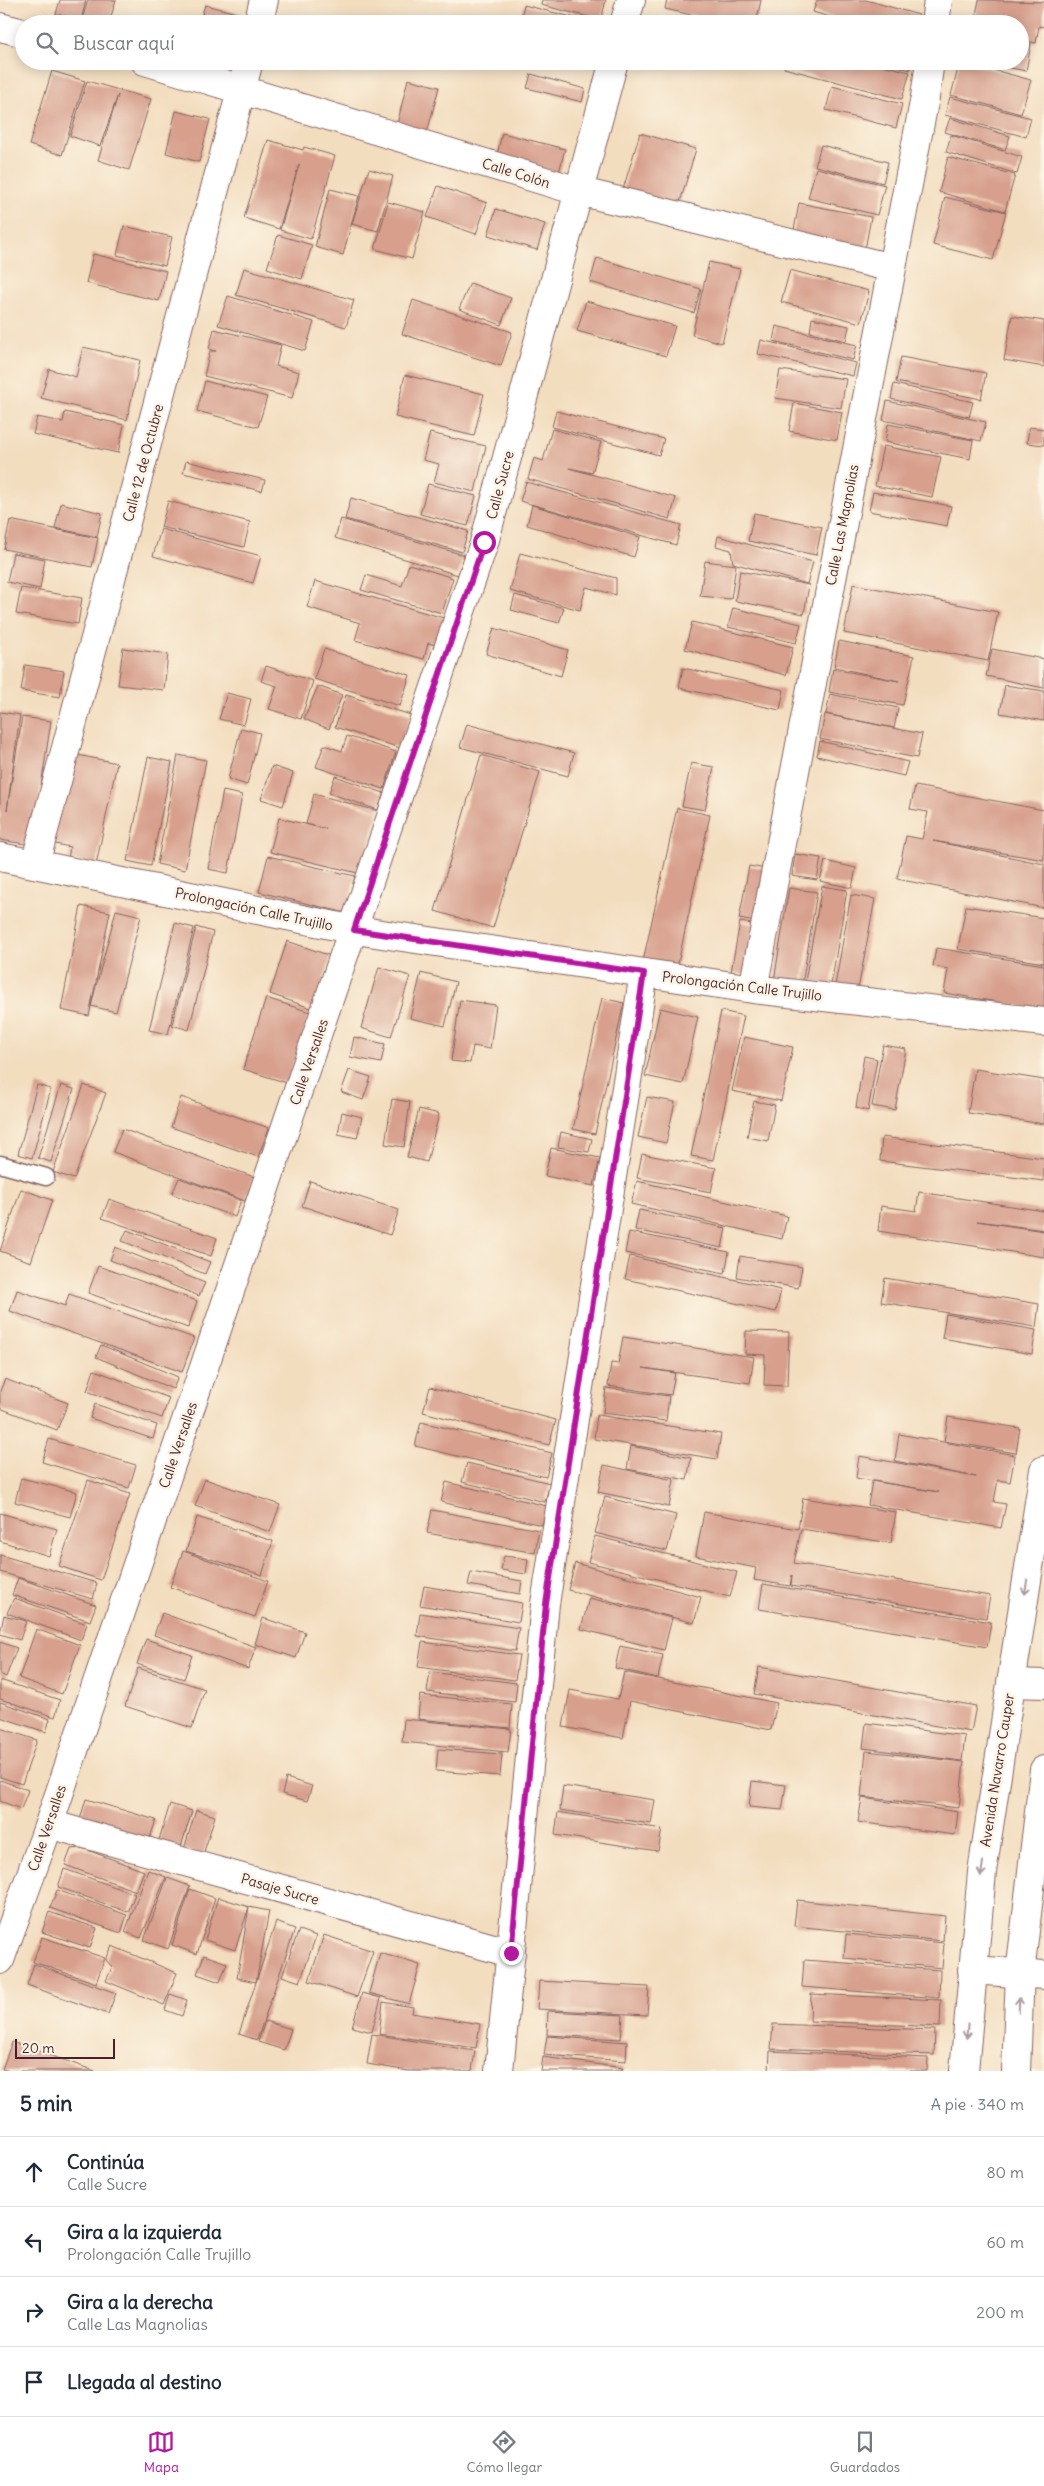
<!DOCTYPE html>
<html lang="es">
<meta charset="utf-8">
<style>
body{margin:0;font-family:Delius,sans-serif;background:#f6f6f7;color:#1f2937}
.scale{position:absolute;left:15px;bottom:12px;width:100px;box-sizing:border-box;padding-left:5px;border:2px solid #4a1f2b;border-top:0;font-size:14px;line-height:18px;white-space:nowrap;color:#4a1f2b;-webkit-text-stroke:4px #fcf5e5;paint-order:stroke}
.stop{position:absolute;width:15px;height:15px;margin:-11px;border:4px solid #b5179e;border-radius:50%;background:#fff}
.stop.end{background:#b5179e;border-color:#fff;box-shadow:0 1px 5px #0008}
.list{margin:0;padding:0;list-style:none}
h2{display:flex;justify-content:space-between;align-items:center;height:65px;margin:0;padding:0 20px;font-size:21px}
h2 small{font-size:16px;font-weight:400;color:#747a83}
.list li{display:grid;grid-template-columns:32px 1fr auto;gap:15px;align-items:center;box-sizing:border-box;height:70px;padding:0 20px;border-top:1px solid #e0e1e3}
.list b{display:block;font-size:19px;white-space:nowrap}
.list p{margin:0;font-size:16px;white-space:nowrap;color:#747a83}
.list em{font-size:16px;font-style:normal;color:#747a83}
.icon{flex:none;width:28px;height:28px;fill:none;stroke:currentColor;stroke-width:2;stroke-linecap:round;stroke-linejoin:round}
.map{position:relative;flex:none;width:1044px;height:2071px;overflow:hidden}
.search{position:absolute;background:#fff;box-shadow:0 2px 12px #0003;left:15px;right:15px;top:15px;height:55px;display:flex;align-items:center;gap:12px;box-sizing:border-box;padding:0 18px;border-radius:28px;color:#747a83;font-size:19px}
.sheet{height:345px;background:#fff}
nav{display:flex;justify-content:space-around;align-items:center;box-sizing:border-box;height:70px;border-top:1px solid #e0e1e3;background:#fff;font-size:14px;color:#747a83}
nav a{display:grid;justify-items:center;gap:2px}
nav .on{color:#b5179e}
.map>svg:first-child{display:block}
.building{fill:#d79f8c}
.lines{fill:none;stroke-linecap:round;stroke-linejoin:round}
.lane-casing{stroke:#85625f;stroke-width:19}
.street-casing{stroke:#85625f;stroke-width:30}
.secondary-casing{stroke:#85625f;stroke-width:30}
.lane{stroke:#fff;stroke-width:16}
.street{stroke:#fff;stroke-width:28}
.secondary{stroke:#fff;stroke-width:28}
.oneway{stroke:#ae9aa0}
.route{stroke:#b5179e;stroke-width:6}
.labels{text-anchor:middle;stroke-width:5;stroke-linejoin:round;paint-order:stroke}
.street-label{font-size:14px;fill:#4a1f2b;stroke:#fcf5e5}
</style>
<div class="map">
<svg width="1044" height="2071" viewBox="0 0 1044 2071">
<rect width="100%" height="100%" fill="#fcf5e5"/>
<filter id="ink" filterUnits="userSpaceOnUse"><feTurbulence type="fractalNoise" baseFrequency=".02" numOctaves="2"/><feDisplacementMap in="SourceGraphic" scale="10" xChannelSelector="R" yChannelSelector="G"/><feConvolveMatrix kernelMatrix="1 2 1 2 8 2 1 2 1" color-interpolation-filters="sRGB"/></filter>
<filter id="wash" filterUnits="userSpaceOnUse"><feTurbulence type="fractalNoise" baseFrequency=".0096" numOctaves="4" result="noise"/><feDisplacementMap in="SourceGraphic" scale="20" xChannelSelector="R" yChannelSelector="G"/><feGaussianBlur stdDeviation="1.12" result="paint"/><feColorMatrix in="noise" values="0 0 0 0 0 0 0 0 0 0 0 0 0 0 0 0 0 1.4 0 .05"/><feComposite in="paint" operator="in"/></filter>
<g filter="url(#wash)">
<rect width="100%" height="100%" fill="#f3ddbf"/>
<g id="blocks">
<path class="building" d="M60 0H86L81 20 56 14Z
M88 0H116L109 23 83 16Z
M542 0H606L601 20 541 5Z
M667 0H761L756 24H732L665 9Z
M817 0H866L919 15 916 24H854L813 12Z
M979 0 1044 2V27L1039 26 1036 43 1020 40V24H1016V22L974 24Z
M205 5 241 14 238 24H199Z
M524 5 595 23V24H519Z
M1020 42 1031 44 1026 71 980 62 1020 61Z
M189 61H228L225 73Z
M786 61H867L910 72 902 99 784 68Z
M881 61H912L910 70Z
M960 61 1031 80 1021 114 951 95Z
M52 71 85 81 62 155 29 145Z
M531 74 585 89 582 102 527 88Z
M408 79 439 87 426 137 396 129Z
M87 81 151 99 129 170 98 160 118 95 100 146 70 136Z
M832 86 902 104 896 128 826 110Z
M950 97 1031 118 1026 137 945 115Z
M176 111 210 119 199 162 166 153Z
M950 118 1010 136 1005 150 945 132Z
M502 133 565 149 557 180 495 164Z
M640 133 696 149 678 209 622 193Z
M951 135 1022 157 1017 174 946 152Z
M268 140 303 150 304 147 335 156 311 239 280 230 299 165 279 229 244 218Z
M821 145 888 162 883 183 815 166Z
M948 157 1015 175 1005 211 939 192Z
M816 168 885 185 877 215 808 198Z
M369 169 393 176 378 231 352 224Z
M438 186 487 203 476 234 427 217Z
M330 189 359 196 343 255 315 247Z
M945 197 1006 212 993 260 933 245Z
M388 202 425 212 412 259 375 249Z
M799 203 871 217 864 255 792 241Z
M496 209 545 224 537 250 488 235Z
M124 226 172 237 165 266 117 255Z
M278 235 312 245 302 279 267 268Z
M93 254 166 271 159 301 86 283Z
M597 258 701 289 694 313 590 282Z
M709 262 740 269 722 343 692 335Z
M244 268 354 300 346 327 236 295Z
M790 270 869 291 861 323 781 302Z
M470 283 511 298 501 325 459 309Z
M228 296 314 322 305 351 218 325Z
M413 300 512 332 501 366 402 334Z
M586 301 675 326 666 356 577 331Z
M1012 316 1044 321V367L1004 360Z
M812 318 849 326 846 341 810 332Z
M776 326 857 345 853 360 773 341Z
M214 329 281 345 276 366 299 372 292 398 204 376 210 351H216L209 349Z
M761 340 856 363 853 376 758 354Z
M83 347 140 360 127 420 41 398 49 369 76 377Z
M901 357 986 373 981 399 896 382Z
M780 370 846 379 841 408 775 398Z
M405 375 484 394 474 436 395 417Z
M205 381 267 397 258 427 197 411Z
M894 384 973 402 969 417 891 399Z
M887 401 986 422 981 441 883 420Z
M794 403 842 412 837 440 789 431Z
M556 411 664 439 659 455 552 427Z
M65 412 124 425 118 453 33 434 37 417 63 422Z
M888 424 973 440 970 459 885 442Z
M1029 427 1044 429V445L1027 443Z
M552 429 601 442 592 473 569 468 676 498 670 519 528 479 534 458 543 461Z
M430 433 486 446 475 492 434 482 439 464 423 460Z
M883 446 941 457 932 497 875 486Z
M186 461 265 480 262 491 183 473Z
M526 482 681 525 676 545 520 501Z
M428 484 476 496 468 526 420 514Z
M873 492 951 506 947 526 869 511Z
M351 498 468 531 462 552 345 519Z
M168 501 250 522 244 547 161 527Z
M61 503 102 513 97 537 55 528Z
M532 505 640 537 634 557 527 525Z
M754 513 822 527 816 555 748 541Z
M341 519 464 555 458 575 335 538Z
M10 520 98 538 92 567 4 549Z
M161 529 261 556 253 583 153 556Z
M718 536 813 562 807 584 733 563 731 550 716 546Z
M13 553 45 559 40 589 7 582Z
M520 553 616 578V595L586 587 580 610 510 591Z
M705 561 736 565 731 599 700 596Z
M409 564 453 578 442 613 361 590 366 575 402 586Z
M740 571 809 585 804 614 735 601Z
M315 581 444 618 436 645 428 643 424 659 355 640 360 623 307 607Z
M853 584 998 612 988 661 844 633Z
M21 588 82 598 78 624 16 614Z
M515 595 564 608 559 623 511 610Z
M733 608 801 624 796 643 728 627Z
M692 622 793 647 786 675 685 649Z
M494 628 568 650 561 676 486 654Z
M839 641 914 656 903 705 829 692 833 669 899 681 834 667Z
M123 648 168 654 164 690 118 685Z
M324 649 410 675 400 706 314 679Z
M992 649 1044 659V688L986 676Z
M25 665 64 671 60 697 21 691Z
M266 666 313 681 301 719 269 709 277 686 261 681Z
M683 668 784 690 780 710 679 688Z
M1005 685 1044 691V721L1000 713Z
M318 686 342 695 329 729 304 719Z
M227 693 251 699 244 725 219 719Z
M830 694 898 708 894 728 826 714Z
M346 695 411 715 400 748 335 727Z
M0 712 20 715 7 810 22 717 51 721 32 845 0 840Z
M825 714 922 734 917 758 820 739Z
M467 724 574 753 568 776 460 747Z
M241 728 260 733 247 785 228 779Z
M347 736 396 752 384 789 316 767 324 745 342 751Z
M820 741 908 762 904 776 817 756Z
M68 753 117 763 96 865 68 859 70 847 50 843Z
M178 755 206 760 185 870 157 864Z
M481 755 540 772 493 928 435 911Z
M148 757 172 762 151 866 127 861Z
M691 763 714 767 705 810 682 806Z
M272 766 293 773 283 806 261 799Z
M335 776 384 793 378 810 329 793Z
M915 786 1044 810V860L933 841 1044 864V908L897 879 906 836 922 839 928 812 910 809Z
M223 791 242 795 228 873 208 869Z
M314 794 378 811 362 874 270 852 279 818 326 829 306 824Z
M677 808 710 815 677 968 643 961Z
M795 854 821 858 817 880 792 876Z
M268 856 355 876 346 913 259 892Z
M825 861 856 868 852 888 820 881Z
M749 866 766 869 756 922 739 919Z
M822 886 847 890 831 985 805 981Z
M789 888 817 892 802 985 774 981Z
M851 895 875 899 857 995 834 991Z
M81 906 110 912 89 1016 61 1010Z
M966 906 1044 918V963L958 949Z
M116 910 141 916 116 1012 91 1006Z
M740 922 758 925 748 975 731 972Z
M175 923 194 928 168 1034 149 1030Z
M196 927 213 932 189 1030 172 1025Z
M287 941 331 956 314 1009 270 994Z
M936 948 1044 965V1010L944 993 948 969 933 966Z
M379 967 410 976 391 1037 361 1028Z
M421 973 456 982 445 1026 410 1018Z
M266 998 310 1012 287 1083 243 1069Z
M602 998 624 1003 595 1134 573 1129Z
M460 1000 496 1005 490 1049 473 1046 470 1063 451 1061Z
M660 1008 698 1017 683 1084 645 1076Z
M721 1011 744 1016 713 1160 691 1156Z
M354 1037 385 1044 381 1063 350 1057Z
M744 1037 793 1047 781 1101 732 1091Z
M883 1045 906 1049 895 1110 872 1106Z
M864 1056 877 1059 868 1111 856 1108Z
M975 1069 1044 1080V1124L968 1113Z
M349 1070 371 1077 363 1100 341 1092Z
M37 1085 51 1089 32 1158 18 1154Z
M61 1085 74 1089 51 1162 38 1158Z
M84 1085 106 1093 74 1179 53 1172Z
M181 1097 269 1128 258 1157 171 1127Z
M647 1097 675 1102 666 1143 638 1137Z
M392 1099 410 1102 404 1147 385 1144Z
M754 1101 775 1105 768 1141 747 1137Z
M419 1109 439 1114 427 1162 407 1157Z
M342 1112 362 1117 357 1138 338 1134Z
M122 1129 254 1177 245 1201 113 1152Z
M561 1132 592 1139 589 1152 558 1147Z
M882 1137 1044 1158V1181L880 1161Z
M551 1148 600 1158 594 1186 545 1176Z
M642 1154 716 1168 711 1192 637 1178Z
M179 1178 241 1200 235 1217 172 1194Z
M310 1181 399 1210 390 1235 302 1206Z
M637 1181 787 1216 782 1239 631 1204Z
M21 1189 52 1200 31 1262 0 1251Z
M919 1192 1044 1211V1230L977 1221 1044 1231V1257L878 1231 881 1206 916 1211Z
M109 1199 217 1238 211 1256 102 1218Z
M639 1210 726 1228 722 1248 635 1230Z
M127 1230 210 1262 205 1274 122 1241Z
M629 1232 729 1252 725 1273 625 1253Z
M115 1247 205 1283 199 1296 110 1260Z
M630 1256 781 1290 776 1312 625 1279Z
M740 1256 802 1267 798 1288 737 1277Z
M98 1266 197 1301 188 1328 88 1293Z
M885 1278 1039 1304 1036 1327 881 1302Z
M17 1290 65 1306 69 1294 194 1338 182 1372 10 1311Z
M946 1314 1036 1330 1032 1354 942 1338Z
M746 1331 789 1332 787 1386 764 1385 765 1355 745 1354Z
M623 1337 754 1357 750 1383 643 1368 675 1373 671 1395 608 1386 611 1363 618 1364Z
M101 1345 178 1377 173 1389 96 1357Z
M94 1370 169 1398 162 1418 87 1391Z
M5 1379 68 1403 57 1430 0 1408V1391Z
M430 1387 556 1420 549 1445 423 1412Z
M606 1388 669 1396 666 1421 603 1413Z
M95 1404 157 1425 153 1439 90 1418Z
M597 1415 721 1434 717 1459 594 1439Z
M948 1417 1020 1428 1016 1453 944 1441Z
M421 1422 552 1453 546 1477 415 1446Z
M899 1434 1015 1455 1010 1482 998 1480 994 1502 1006 1504 1001 1528 868 1505 872 1481 939 1492 856 1478 859 1456 976 1477 895 1461Z
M49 1439 136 1465 129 1488 42 1462Z
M631 1446 691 1458 687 1480 627 1469Z
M467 1463 550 1483 545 1502 462 1482Z
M604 1465 674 1480 669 1507 598 1492Z
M21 1478 77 1492 70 1517 15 1502Z
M205 1479 280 1505 270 1532 195 1506Z
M88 1480 130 1494 101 1580 59 1566Z
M446 1482 547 1506 542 1525 441 1502Z
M605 1497 676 1515 667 1551 595 1533Z
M803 1498 896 1512 891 1543 801 1529 794 1563 990 1596 986 1618 791 1586 792 1575 790 1586 754 1580 756 1568 696 1556 704 1512 798 1529Z
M432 1510 539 1530 535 1553 427 1533Z
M0 1513 57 1529 49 1556 0 1541Z
M197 1517 273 1541 262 1575 186 1551Z
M595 1536 737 1572 730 1597 588 1562Z
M183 1551 268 1581 255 1617 170 1587Z
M0 1555 97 1583 93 1599 0 1572Z
M504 1556 528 1559 526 1574 501 1570Z
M575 1563 701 1597 694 1623 568 1590Z
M471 1572 522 1581 520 1594 468 1585Z
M18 1578 96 1605 90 1621 12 1595Z
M763 1584 991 1622 987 1647 759 1609Z
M424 1586 522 1603 519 1622 420 1605Z
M14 1598 87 1624 81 1640 7 1613Z
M589 1598 672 1618 664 1650 581 1629Z
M162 1613 256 1647 248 1669 154 1635Z
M420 1613 519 1628 515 1651 417 1636Z
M4 1615 26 1621 20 1640 0 1634Z
M263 1618 305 1632 296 1658 255 1644Z
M36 1629 80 1645 62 1694 19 1678Z
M146 1639 192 1655 184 1679 137 1664Z
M0 1642 17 1648 6 1677 0 1674Z
M422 1642 519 1655 515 1680 418 1667Z
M620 1646 663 1655 658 1678 615 1668Z
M759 1667 976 1706 971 1732 754 1694Z
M138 1668 205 1689 192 1728 125 1706Z
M430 1672 517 1683 515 1702 427 1692Z
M624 1672 777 1703 771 1730 630 1701 623 1738 563 1727 570 1690 618 1699Z
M0 1680 60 1700 55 1717 0 1699Z
M420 1695 512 1704 510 1728 418 1719Z
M0 1702 50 1719 46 1732 0 1717Z
M404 1719 511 1729 508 1752 402 1742Z
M866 1723 965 1736 962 1761 863 1748Z
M0 1728 37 1740 22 1784 0 1777Z
M438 1749 502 1754 500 1776 436 1771Z
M866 1751 964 1762 959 1808 861 1797Z
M286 1778 312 1786 307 1801 282 1794Z
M0 1780 28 1790 21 1809 0 1801Z
M752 1781 786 1785 782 1810 749 1807Z
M563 1786 655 1800 651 1824 560 1810Z
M862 1798 958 1812 955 1835 858 1822Z
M86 1799 156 1820 148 1844 79 1823Z
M170 1804 192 1811 180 1850 158 1843Z
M196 1810 215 1816 203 1855 184 1849Z
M558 1812 662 1829 658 1851 555 1835Z
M82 1848 144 1871 136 1891 65 1865 71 1849Z
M64 1869 135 1894 128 1912 58 1887Z
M148 1870 166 1877 141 1938 125 1932Z
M167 1878 190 1886 168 1949 144 1940Z
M190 1889 215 1898 197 1954 172 1945Z
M57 1890 127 1915 121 1933 50 1908Z
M218 1897 249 1907 235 1950 205 1940Z
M797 1900 945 1916 943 1941 794 1926Z
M249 1907 269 1911 256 1982 276 1922 295 1929 257 2040 239 2034 256 1982 237 1978Z
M49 1912 97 1928 90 1948 42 1932Z
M299 1930 316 1936 300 1982 282 1976Z
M846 1934 944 1943 942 1968 844 1958Z
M324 1935 373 1951 357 1997 309 1981Z
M42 1937 105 1958 96 1983 33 1962Z
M112 1946 177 1973 164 2005 106 1981 112 1967 106 1960Z
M380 1953 420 1965 409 2004 369 1993Z
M204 1955 227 1963 220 1982 197 1974Z
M804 1960 940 1970 939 1998 802 1987Z
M34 1964 116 1993 108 2014 27 1985Z
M539 1981 649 1987 647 2015 537 2009Z
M362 1993 381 1998 372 2032 352 2027Z
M170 1994 187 2000 182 2016 165 2010Z
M811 1994 941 2000 940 2027 810 2021Z
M383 2002 413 2007 412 2013 480 2024 476 2048 379 2034Z
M548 2011 623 2015 621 2039 547 2035Z
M265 2021 291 2029 284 2050 258 2042Z
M773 2024 935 2030 934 2055 771 2049Z
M372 2034 475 2051 472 2071H409L367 2064Z
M547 2036 627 2042 626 2061 544 2055Z
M12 2042 95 2071H9L2 2069Z
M770 2051 928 2058 927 2071H769Z
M543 2057 623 2068 622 2071H541Z"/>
</g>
</g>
<g filter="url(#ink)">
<use href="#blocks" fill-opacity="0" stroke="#85625f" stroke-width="1"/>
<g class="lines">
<g class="lane-casing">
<path id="lane" d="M0 1164 46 1177"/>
</g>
<g class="street-casing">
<path id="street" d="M258 24 264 0
M624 24 631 0
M935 24 938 0
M0 27 24 33
M145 61 578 191 892 268
M0 857 355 930 753 989 1044 1022
M35 864 249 61
M753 989 925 97 930 61
M1011 1683 1044 1684
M49 1824 511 1953
M0 1960 49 1824 484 543 614 61
M972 1970 1044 1975
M499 2071 545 1604 644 973"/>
</g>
<g class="secondary-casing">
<path id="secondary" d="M964 2071 982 1872 1044 1470
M1016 2071 1020 1973 1044 1770"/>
</g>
<use href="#lane" class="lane"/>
<use href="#street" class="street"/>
<use href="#secondary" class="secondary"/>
</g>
<defs><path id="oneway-shaft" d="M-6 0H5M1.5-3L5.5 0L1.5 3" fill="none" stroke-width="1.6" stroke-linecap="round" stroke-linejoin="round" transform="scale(1.25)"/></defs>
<g class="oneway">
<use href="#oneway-shaft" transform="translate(1026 1587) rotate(99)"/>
<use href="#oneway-shaft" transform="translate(982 1869) rotate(98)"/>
<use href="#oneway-shaft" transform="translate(1019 2005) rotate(-88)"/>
<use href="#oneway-shaft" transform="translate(967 2031) rotate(95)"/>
</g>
</g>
<g class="lines" filter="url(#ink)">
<path class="route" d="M484 542 354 930 644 973 546 1604 511 1953"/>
</g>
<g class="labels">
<g class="street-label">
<text transform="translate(516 173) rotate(17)" y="5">Calle Colón</text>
<text transform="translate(143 463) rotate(-75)" y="5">Calle 12 de Octubre</text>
<text transform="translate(500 485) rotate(-75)" y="5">Calle Sucre</text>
<text transform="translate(842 525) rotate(-79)" y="5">Calle Las Magnolias</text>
<text transform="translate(254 909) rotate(12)" y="5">Prolongación Calle Trujillo</text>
<text transform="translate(742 986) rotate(7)" y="5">Prolongación Calle Trujillo</text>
<text transform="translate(309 1062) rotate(-71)" y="5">Calle Versalles</text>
<text transform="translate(178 1445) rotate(-71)" y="5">Calle Versalles</text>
<text transform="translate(997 1770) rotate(-81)" y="5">Avenida Navarro Cauper</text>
<text transform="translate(47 1828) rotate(-71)" y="5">Calle Versalles</text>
<text transform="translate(280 1889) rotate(16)" y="5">Pasaje Sucre</text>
</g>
</g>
</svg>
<div class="scale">20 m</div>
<div class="stop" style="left:484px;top:542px"></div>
<div class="stop end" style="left:511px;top:1953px"></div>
<div class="search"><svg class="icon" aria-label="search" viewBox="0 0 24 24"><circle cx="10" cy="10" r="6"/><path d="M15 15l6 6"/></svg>Buscar aquí</div>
</div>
<section class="sheet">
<h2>5 min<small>A pie · 340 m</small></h2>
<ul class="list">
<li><svg class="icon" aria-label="ahead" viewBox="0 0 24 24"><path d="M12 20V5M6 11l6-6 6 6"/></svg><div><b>Continúa</b><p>Calle Sucre</p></div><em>80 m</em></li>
<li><svg class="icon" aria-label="left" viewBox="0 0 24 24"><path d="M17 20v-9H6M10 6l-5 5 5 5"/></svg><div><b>Gira a la izquierda</b><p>Prolongación Calle Trujillo</p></div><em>60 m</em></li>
<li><svg class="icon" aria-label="right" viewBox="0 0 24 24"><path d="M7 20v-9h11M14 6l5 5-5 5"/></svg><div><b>Gira a la derecha</b><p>Calle Las Magnolias</p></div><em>200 m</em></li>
<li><svg class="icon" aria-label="arrive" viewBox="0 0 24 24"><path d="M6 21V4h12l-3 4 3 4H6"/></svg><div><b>Llegada al destino</b></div></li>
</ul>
</section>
<nav>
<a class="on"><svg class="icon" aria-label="map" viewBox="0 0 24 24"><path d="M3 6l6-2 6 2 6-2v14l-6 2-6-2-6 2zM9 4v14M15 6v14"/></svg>Mapa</a>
<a><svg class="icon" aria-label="directions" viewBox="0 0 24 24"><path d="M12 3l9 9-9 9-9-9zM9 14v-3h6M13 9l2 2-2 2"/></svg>Cómo llegar</a>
<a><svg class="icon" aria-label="saved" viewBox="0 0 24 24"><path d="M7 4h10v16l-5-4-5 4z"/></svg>Guardados</a>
</nav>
